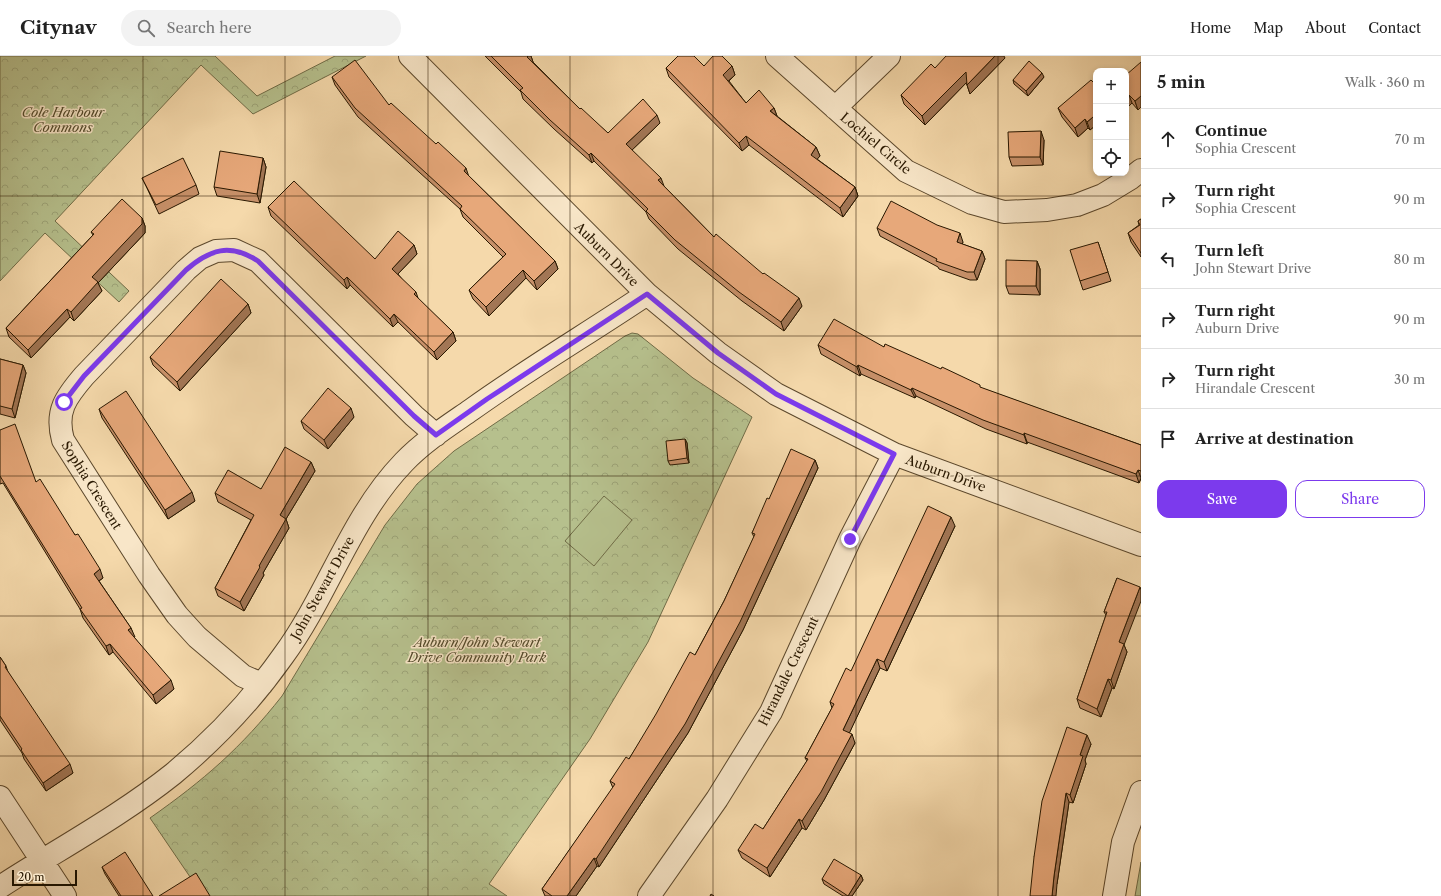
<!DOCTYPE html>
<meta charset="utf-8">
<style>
body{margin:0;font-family:"Libre Caslon Text",serif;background:#f2f2f2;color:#222}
.controls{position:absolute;right:12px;top:12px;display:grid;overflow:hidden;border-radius:8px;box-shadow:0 2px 6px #0003}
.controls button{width:36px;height:36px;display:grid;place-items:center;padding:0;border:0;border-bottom:1px solid #e0e0e0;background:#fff;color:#222;font:20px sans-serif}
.scale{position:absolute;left:12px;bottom:10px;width:65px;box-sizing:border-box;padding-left:4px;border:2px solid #291801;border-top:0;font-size:11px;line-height:14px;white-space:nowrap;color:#291801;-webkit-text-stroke:3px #f8e6c8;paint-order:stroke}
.stop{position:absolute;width:12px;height:12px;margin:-9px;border:3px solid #7c3aed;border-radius:50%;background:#fff}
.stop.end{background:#7c3aed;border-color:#fff;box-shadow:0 1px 4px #0008}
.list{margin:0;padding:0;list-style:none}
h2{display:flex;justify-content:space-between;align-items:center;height:52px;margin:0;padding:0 16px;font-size:17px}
h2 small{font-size:13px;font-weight:400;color:#767676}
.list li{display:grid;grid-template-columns:26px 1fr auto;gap:12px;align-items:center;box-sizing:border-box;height:60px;padding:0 16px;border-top:1px solid #e0e0e0}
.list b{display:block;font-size:15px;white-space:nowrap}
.list p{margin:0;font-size:13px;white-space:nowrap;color:#767676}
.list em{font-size:13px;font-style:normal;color:#767676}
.actions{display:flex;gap:8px;padding:12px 16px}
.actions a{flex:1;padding:9px 0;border:1px solid #7c3aed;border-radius:12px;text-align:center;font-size:14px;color:#7c3aed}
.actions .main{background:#7c3aed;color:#fff}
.icon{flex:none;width:22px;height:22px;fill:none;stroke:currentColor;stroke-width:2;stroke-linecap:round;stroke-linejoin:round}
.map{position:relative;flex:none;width:1141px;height:840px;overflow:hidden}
header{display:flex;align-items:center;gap:24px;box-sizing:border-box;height:56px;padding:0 20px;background:#fff;border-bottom:1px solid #e0e0e0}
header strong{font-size:19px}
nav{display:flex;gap:22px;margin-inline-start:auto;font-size:14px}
.search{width:280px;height:36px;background:#f2f2f2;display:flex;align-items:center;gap:10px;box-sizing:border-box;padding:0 14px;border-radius:22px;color:#767676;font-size:15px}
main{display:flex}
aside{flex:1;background:#fff}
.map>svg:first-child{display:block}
.park{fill:url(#park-crowns);stroke:#706c47}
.garden{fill:#b6c08d;stroke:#706c47}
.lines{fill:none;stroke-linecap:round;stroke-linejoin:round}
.minor-casing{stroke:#5c482c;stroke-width:24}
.minor{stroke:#f8e6c8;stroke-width:22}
.wall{fill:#c79069;stroke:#291801}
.shaded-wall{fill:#a27655;stroke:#291801}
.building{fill:#e7a87a;stroke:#291801}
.route{stroke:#7c3aed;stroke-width:5}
.grid{fill:none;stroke:#291801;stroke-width:1;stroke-opacity:0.55}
.labels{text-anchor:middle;stroke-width:3;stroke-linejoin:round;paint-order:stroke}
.park-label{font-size:13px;font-style:italic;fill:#534a2b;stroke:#f8e6c8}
.street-label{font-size:13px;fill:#291801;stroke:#f8e6c8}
</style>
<header>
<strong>Citynav</strong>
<div class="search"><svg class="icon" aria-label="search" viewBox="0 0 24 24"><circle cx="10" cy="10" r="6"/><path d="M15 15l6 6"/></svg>Search here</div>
<nav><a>Home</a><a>Map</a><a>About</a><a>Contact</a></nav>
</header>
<main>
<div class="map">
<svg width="1141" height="840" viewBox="0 0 1141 840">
<defs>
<pattern id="park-crowns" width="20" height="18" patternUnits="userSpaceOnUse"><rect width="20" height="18" fill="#b6c08d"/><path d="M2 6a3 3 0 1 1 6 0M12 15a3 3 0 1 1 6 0" fill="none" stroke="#9ca478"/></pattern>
</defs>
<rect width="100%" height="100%" fill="#f5d9ab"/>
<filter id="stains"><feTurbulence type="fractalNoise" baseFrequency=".005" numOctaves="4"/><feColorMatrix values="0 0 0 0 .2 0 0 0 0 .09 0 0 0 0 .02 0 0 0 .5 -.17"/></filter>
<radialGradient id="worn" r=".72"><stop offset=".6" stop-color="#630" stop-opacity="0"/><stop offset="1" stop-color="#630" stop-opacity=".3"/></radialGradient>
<path class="park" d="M0 0H215L257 40 335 0H366L253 58 201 9 55 165 129 235 119 246 45 177 0 225Z
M632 277 638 278 693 322 752 361 648 586 590 683 489 828 507 840H203L150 762C204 724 241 692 282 640L385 469 417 428 454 395 625 280Z
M1141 806V840H1135Z"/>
<path class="garden" d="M604 440 632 464 594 510 565 485Z"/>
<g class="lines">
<g class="minor-casing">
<path id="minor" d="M410 0 647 238 718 297 776 338 894 398 1141 489
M777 0 906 115 972 147 1004 156 1047 154 1077 149 1103 139 1131 122 1141 114
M835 52 889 0
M262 628 243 620 197 581 177 559 149 519 63 384C55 355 66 341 84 320L186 214 200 202 216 195 234 194 258 205 414 360 436 379
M0 741 65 840
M0 831C57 794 119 761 173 718 214 684 252 644 283 600 328 539 350 462 404 406 423 386 448 370 471 354 528 313 589 277 647 238
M649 840 717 743 771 656 850 483 894 398
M1114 840 1123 786 1141 736"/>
</g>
<use href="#minor" class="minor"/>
</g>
<path class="wall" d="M485 0H531L533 6 580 53 608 77 660 67 632 94 663 129 714 181 802 250 784 275 742 245 678 193 649 163 646 156 594 105 592 107 554 73 523 43 521 36Z
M1005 2 970 38 967 29 966 27 925 69 904 48 901 39Z
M704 10H732L735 19 729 25 746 47 774 52 777 60 816 91 820 100 817 103 855 131 858 140 843 161 749 89 742 95 669 21 666 12Z
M1126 19 1138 54 1132 47 1126 53Z
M332 21 389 49 469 120 555 205 558 213 537 234 526 222 489 260 473 243 469 234 503 201 463 161 460 153 358 61 335 29Z
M1044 21 1028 40 1014 28 1013 24Z
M1096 29V69L1090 74 1088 72 1078 81 1062 61 1058 52Z
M1044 84 1043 109 1012 110 1009 101Z
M263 102 266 111 260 147 217 140 214 131Z
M142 122 196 129 199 138 159 158 146 130Z
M268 151 375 203 414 189 417 198 398 218 418 243 453 276 456 285 437 304 398 266 393 271 350 229 347 233 271 160Z
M142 162 145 170V177L98 227 102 235 74 265 70 261 31 302 9 281 6 272 93 179 91 176Z
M1141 163V201L1131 186 1128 177 1139 169 1138 165Z
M877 172 963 186 962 188 982 195 985 203 977 224H970L939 213 938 211 880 180Z
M1098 186 1111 225 1083 234 1080 225Z
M1037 205 1040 213V239L1009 238 1006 230Z
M248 248 251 257 180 335 153 309 150 301Z
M818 289 884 291 981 332 1141 389V423L1139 427 1027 386V388L986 373 916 340 915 342 861 318 860 320 821 298Z
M0 303 23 309 26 317 15 362 0 358Z
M99 353 195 445 168 463 102 362Z
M354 361 328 393 304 373 301 365Z
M0 374 36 426 75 479 103 522 99 525 131 572 134 581 174 633 156 648 113 596 109 599 83 562 80 553 3 427 0 428Z
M685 383 687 387 689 407 670 409 668 405Z
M815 404 818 412 743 574 688 677 599 811 597 810 576 840H545L542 833 613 732 610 725 629 703 695 599 724 545 754 481 752 477 769 443Z
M311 406 315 415 286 463 289 472 263 517 264 519 244 555 218 540 215 532 251 464 218 446 215 437 261 433Z
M955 470 887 615 880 612 849 677 855 687 824 744 806 774 802 772 770 821 742 802 738 794 763 773 807 705 805 702 832 652 830 646Z
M1117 522 1124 589 1127 596 1114 633 1112 632 1101 661 1080 652 1077 643 1106 559 1104 556Z
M0 601 6 610 8 616 73 717 46 735 24 703 22 697 0 664Z
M1091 688 1085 704 1086 708 1073 747 1069 746 1057 828 1034 801Z
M102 811 153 840H119L105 818Z
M861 819 863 824 852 840H843L824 828 822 823Z"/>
<path class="shaded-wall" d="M528 0H531L533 6 530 9 527 1Z
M995 0H1004L1005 2 970 38 967 29Z
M732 10 735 19 726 27 723 19Z
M966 16 969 24 925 69 922 60Z
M1042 17 1044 21 1028 40 1026 35Z
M1129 39 1132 47 1126 53V42Z
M1141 40V51L1138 54 1135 45Z
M774 52 777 60 770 55Z
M657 59 660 67 629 97 626 88Z
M1093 61 1096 69 1090 74 1087 66Z
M1085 63 1088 72 1078 81 1075 72Z
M1041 75 1044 84 1043 109 1040 101Z
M746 80 749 89 742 95 739 87Z
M816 91 820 100 814 107 811 99Z
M591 97 594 105 592 107 589 99Z
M263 102 266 111 260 147 257 138Z
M466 112 469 121 464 115Z
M661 122 664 130 658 124Z
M855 131 858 140 843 161 840 152Z
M142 162 145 170V177L98 227 102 235 74 265 71 256 92 221Z
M960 177 963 186 960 194 957 186Z
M414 189 417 198 395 221 392 213Z
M982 195 985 203 977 224 974 216Z
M555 205 558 213 537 234 534 225Z
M1037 205 1040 213V239L1036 230Z
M523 214 526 222 489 260 486 251Z
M347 221 350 229 347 233 344 224Z
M416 236 419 245 414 238Z
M799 242 802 250 784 275 781 266Z
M248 248 251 257 180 335 177 326Z
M67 253 70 261 31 302 28 294Z
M394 258 398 266 393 271 390 263Z
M453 276 456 285 437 304 434 296Z
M23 309 26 317 15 362 12 353Z
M858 309 861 318 860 320 857 311Z
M912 332 916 340 915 342 911 334Z
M351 352 354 361 328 393 324 384Z
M1024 377 1027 386V388L1024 379Z
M685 383 687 387 689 407 687 402Z
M815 404 818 412 743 574 688 677 599 811 596 803Z
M311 406 315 415 286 463 289 472 263 517 264 519 244 555 240 546 259 510 280 459Z
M1138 414 1141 422 1139 427 1136 418Z
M192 436 195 445 168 463 165 454Z
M951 461 955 470 887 615 884 606Z
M100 513 103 522 97 526 94 518Z
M1140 531 1141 534V545L1124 589 1127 596 1114 633 1111 624 1119 586Z
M131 572 135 581 132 583 128 574Z
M110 588 113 596 109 599 106 590Z
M877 603 880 612 847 682 843 674Z
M1108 623 1112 632 1101 661 1097 653Z
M171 624 174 633 156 648 153 639Z
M852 678 855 687 824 744 806 774 802 765Z
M1087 679 1091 688 1085 704 1086 708 1073 747 1070 739 1080 699Z
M70 708 73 717 46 735 43 727Z
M1066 737 1069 746 1057 828 1056 840H1052L1054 820Z
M799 763 802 772 770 821 767 812Z
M594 802 597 810 576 840H567Z
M861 819 863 824 852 840H848Z"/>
<path class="building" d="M491 0H528L527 1 580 53 581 52 608 77 643 43 657 59 626 88 661 122 658 124 714 181 716 178 763 218 764 217 799 242 781 266 739 236 675 184 646 155 648 153 591 97 589 99 550 64 520 34 523 32Z
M678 0H694L704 10 713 0H722L732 10 723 19 746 47 759 34 774 52 770 55 816 91 811 99 855 131 840 152 746 80 739 87 666 12Z
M946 0H995L967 29 966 16 922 60 901 39 931 8 935 12Z
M355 4 389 49 391 47 436 88 438 86 466 112 464 115 555 205 534 225 523 214 486 251 469 234 506 198 460 153 462 150 355 52 332 21Z
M1029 5 1042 17 1026 35 1013 24Z
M1141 6V40L1135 45 1129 39 1126 42V19Z
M1091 24 1096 29V65L1093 61 1087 66 1085 63 1075 72 1058 52Z
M1041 75 1040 101H1009L1008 76Z
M220 95 263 102 257 138 214 131Z
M183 102 196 129 156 149 142 122Z
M294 125 375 203 398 175 414 189 392 213 416 236 414 238 453 276 434 296 394 258 390 263 347 221 344 224 268 151Z
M122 143 142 162V168L92 221 98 226 71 256 67 253 28 294 6 272 94 178 91 176Z
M891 145 937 169 960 177 957 186 982 195 974 216H967L936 205 937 203 877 172Z
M1141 163V197L1128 177 1140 169 1138 165Z
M1098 186 1108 216 1080 225 1070 194Z
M1006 204 1037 205 1036 230H1006Z
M221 223 248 248 177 326 150 301Z
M834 263 884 291 885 288 941 313 942 311 980 329V331L1141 389V415L1138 414 1136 418 1024 377V379L983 364 912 332 911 334 858 309 857 311 818 289Z
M0 303 23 309 12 353 0 350Z
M328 332 351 352 324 384 301 365Z
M126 335 192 436 165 454 99 353Z
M15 368 36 426 40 423 75 479 78 478 100 513 94 518 131 572 128 574 171 624 153 639 110 588 106 590 80 553 82 552 0 420V374Z
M685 383 687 402 668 405 666 385Z
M285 391 311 406 280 459 286 463 259 510 260 511 240 546 215 532 254 459 215 437 228 414 261 433Z
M791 393 815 404 740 566 685 668 596 803 594 802 567 840H552L542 833 615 728 610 725 626 701 629 703 656 658 690 596 695 599 724 545 755 478 752 477 767 442 769 443Z
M928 450 951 461 884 606 877 603 843 674 852 678 821 736 802 765 799 763 767 812 738 794 755 768 763 773 808 703 805 702 834 648 830 646 846 612 851 615Z
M1117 522 1140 531 1119 586 1124 588 1111 624 1108 623 1097 653 1077 643 1107 556H1104Z
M0 601 6 610 5 611 70 708 43 727 21 694 22 693 0 660Z
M1067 671 1087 679 1080 699 1083 700 1070 739 1066 737 1054 820 1052 840H1030L1034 801 1042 745Z
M125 796 153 840H121L102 811Z
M834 803 861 819 848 840 822 823Z
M196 817 210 840H159Z
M711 838 714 840H710Z"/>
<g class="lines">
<path class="route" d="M64 346 84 320 186 214C210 193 230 187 258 205L414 360 436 379 487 343 647 238 718 297 776 338 894 398 850 483"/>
</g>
<path class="grid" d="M143 0V840M285 0V840M428 0V840M570 0V840M713 0V840M856 0V840M998 0V840M0 140H1141M0 280H1141M0 420H1141M0 560H1141M0 700H1141"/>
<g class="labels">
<g class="park-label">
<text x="63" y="61">Cole Harbour<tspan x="63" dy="15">Commons</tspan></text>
<text x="477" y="591">Auburn/John Stewart<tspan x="477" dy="15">Drive Community Park</tspan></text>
</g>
<g class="street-label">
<text transform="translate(876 87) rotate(40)" y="5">Lochiel Circle</text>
<text transform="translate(607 198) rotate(45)" y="5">Auburn Drive</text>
<text transform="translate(946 417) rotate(20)" y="5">Auburn Drive</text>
<text transform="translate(92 429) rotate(58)" y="5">Sophia Crescent</text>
<text transform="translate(322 532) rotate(-61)" y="5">John Stewart Drive</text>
<text transform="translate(788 615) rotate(-64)" y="5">Hirandale Crescent</text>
</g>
</g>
<rect width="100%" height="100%" filter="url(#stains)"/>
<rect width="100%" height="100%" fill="url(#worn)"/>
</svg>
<div class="controls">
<button>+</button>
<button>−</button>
<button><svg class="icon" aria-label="locate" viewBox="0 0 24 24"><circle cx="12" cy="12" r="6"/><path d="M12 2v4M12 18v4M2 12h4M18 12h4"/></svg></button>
</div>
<div class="scale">20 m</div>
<div class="stop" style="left:64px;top:346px"></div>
<div class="stop end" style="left:850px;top:483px"></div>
</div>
<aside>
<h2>5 min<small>Walk · 360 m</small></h2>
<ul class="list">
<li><svg class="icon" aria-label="ahead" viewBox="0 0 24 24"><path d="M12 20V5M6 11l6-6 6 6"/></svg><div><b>Continue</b><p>Sophia Crescent</p></div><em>70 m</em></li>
<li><svg class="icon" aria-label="right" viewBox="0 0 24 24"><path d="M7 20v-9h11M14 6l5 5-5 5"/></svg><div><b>Turn right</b><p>Sophia Crescent</p></div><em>90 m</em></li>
<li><svg class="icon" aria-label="left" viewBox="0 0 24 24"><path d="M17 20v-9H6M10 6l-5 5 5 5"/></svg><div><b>Turn left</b><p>John Stewart Drive</p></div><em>80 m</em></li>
<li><svg class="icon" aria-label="right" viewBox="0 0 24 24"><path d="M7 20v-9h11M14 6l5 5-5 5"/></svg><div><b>Turn right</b><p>Auburn Drive</p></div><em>90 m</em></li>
<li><svg class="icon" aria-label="right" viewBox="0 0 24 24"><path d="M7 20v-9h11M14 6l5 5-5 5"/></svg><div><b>Turn right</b><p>Hirandale Crescent</p></div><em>30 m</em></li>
<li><svg class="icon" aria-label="arrive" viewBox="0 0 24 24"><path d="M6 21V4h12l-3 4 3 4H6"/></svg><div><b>Arrive at destination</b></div></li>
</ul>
<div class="actions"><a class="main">Save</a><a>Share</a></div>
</aside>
</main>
